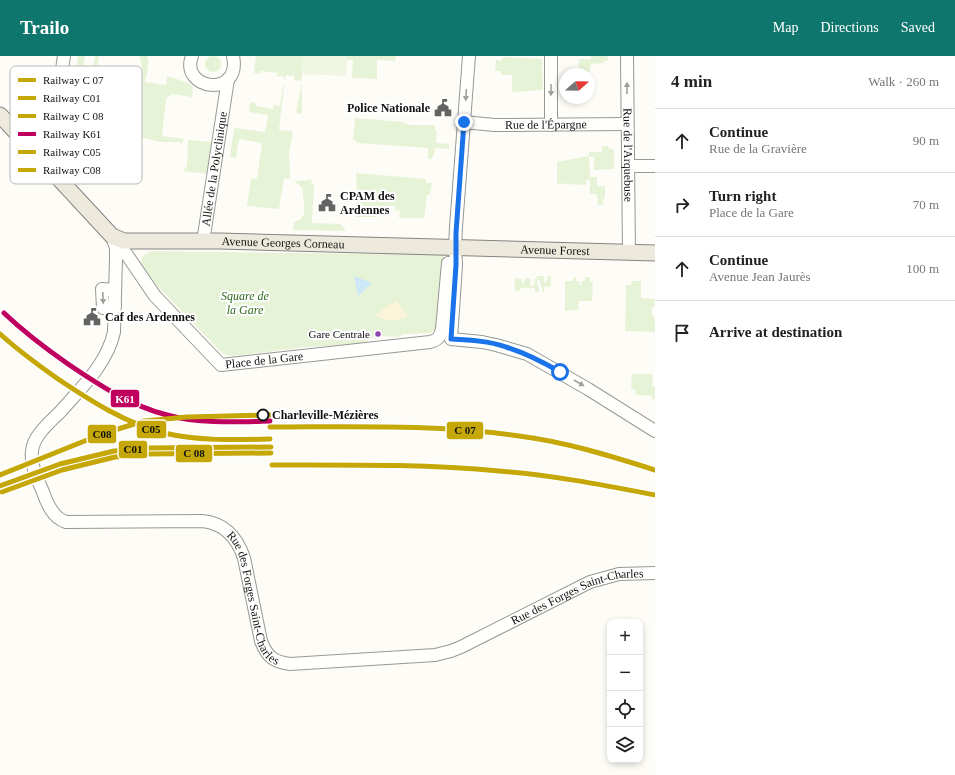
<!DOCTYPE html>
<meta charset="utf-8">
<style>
body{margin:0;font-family:Georgia,serif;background:#f2f2f2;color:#222}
.controls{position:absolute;right:12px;bottom:12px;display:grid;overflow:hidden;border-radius:8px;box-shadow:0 2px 6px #0003}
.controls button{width:36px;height:36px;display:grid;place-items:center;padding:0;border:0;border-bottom:1px solid #e0e0e0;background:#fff;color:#222;font:20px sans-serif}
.compass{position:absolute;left:559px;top:12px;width:36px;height:36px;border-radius:50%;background:#fff;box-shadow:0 2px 6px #0003;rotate:70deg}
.stop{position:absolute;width:12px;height:12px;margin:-9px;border:3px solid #1a73e8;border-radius:50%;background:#fff}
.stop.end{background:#1a73e8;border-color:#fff;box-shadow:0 1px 4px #0008}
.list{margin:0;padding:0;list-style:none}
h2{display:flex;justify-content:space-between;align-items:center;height:52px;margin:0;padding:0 16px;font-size:17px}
h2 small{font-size:13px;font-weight:400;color:#767676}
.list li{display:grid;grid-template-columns:26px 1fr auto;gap:12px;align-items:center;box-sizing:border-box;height:64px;padding:0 16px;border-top:1px solid #e0e0e0}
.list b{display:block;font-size:15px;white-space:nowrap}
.list p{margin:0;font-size:13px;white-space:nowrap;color:#767676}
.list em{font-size:13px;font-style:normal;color:#767676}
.icon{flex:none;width:22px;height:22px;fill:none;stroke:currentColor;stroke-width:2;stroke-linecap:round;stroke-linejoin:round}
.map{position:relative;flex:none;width:655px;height:719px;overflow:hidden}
header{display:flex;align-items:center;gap:24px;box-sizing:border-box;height:56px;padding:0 20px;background:#0f766e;color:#fff}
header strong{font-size:19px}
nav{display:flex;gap:22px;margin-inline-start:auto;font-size:14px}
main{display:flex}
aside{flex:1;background:#fff}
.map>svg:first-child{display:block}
.green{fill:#e7f3d7}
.sand{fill:#fcf4d9}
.pitch{fill:#f0f6e1}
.water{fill:#cde8f7}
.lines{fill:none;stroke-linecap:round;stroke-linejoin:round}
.minor-casing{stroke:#979795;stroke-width:14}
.major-casing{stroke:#858482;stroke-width:17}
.minor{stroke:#fffffe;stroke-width:12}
.major{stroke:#ede9dc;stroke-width:15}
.rail-1-casing{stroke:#fff;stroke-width:8}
.rail-2-casing{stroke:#fff;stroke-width:8}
.rail-3-casing{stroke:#fff;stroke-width:8}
.rail-4-casing{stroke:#fff;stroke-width:8}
.rail-5-casing{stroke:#fff;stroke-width:8}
.rail-6-casing{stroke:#fff;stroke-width:8}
.rail-1{stroke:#c5a707;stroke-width:5}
.rail-2{stroke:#c5a707;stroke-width:5}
.rail-3{stroke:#c5a707;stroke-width:5}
.rail-4{stroke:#bf005f;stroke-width:5}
.rail-5{stroke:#c5a707;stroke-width:5}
.rail-6{stroke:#c5a707;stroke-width:5}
.oneway{fill:#a0a09f}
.route{stroke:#1a73e8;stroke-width:5}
.bus-dot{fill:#8e44ad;stroke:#fff;stroke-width:1.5}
.stop-dot{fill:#fff;stroke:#111;stroke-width:2}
.labels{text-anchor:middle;stroke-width:4;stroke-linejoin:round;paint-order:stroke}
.bus-label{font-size:11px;fill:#111;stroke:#fff;text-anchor:end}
.poi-label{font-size:12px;font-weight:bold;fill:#111;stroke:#fff;text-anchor:start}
.street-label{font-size:12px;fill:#111;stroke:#fff}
.park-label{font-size:12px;font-style:italic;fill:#2f6b1f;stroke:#fff}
.stop-label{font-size:12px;font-weight:bold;fill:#111;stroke:#fff;text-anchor:start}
.key{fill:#fff;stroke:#b8b8b8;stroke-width:1}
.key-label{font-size:11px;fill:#111}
.line-badge{stroke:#fff;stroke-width:1.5}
.badge-label{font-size:11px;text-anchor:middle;font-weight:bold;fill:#fff}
.pale-badge-label{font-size:11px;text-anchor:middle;font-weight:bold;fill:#111}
</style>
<header>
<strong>Trailo</strong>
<nav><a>Map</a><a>Directions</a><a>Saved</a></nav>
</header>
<main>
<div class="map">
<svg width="655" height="719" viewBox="0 0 655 719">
<rect width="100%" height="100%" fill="#fdfcf7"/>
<path class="green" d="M78 0H85C83 13 80 41 68 49L64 46 67 17H75Z
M95 0H99L95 23 101 24V26L106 27 107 25 129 28 125 31 107 30 96 32C86 25 95 10 95 0Z
M139 0H148L147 4H149L147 12H148L145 26 166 29 167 20 189 27 193 31 192 41 172 38 166 43 162 80 184 83 182 88 179 86H160L132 79 103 84 99 87 97 114 79 128 69 119 73 116 68 110 80 101 79 90 65 95 57 104 54 100 57 81 61 80V92L73 91V80H75V69H69L73 54 76 51 86 45 106 38 136 39C140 26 145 14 139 0Z
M256 0H303C301 19 302 39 302 58L296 57 302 25 294 24V20L286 19 285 24 284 23V21L277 20 278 17 260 15V18L254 17Z
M347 0H396L395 5 377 4V23L352 22 353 4H347Z
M591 0H608V5H604V7L591 8 590 16H588V18H579V3H591Z
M205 8a8 8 0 1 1 16 0a8 8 0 1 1-16 0Z
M503 1 542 3 543 34 512 36V19H501V15H495L496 4 501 5Z
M283 29 284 30 279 74 293 75 289 97 290 123 284 122 279 153 247 150 251 122 257 123 262 87 239 83 236 102 230 101 234 72 265 76 268 59 249 56 250 46 256 47V50L273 53 274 49 280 50Z
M355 62 403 66 409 69H435V75H437L436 87 449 88V93L435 92 434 99 432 102 428 103V92L358 87 353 83Z
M188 84 212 86 208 117 207 118 183 115 187 110Z
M602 90H608V92L614 94V113L594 114V101H589L590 121H597V130H605V143H603V149H598L597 138H590V124H586V129L566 128V127H564V128H557V106L589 100V96H602Z
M356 117 426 123V127H432L430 139H427L424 162H399L400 155 395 154V150H382L381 155H377V161H356V143H367L368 136 357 135Z
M312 124 311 128H314L312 167 341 168 346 175 293 174 294 166 301 163 304 158V146L302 132 295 125Z
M151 195 443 199 440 263 438 270 431 277 404 278 400 281 376 280 361 288 306 291 233 300 226 299 221 296 143 215 140 208 143 200Z
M537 220H544V226L546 227 548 220H551V230L544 231V236H543L542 231H541L540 224H537V230H539V236H535V232H521L520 235 514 234 515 222 522 223V227H524L525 222 531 223 530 230H533L534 229 535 223 537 222Z
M574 221H576V225H580L579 229H581L582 225 585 224V221H590V226H593L592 245H579L578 254 565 255V225H573Z
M632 225H641V242L655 243V251H652V260L655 261V276L625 275 626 229H631Z
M632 318H653L652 330 655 331V343H652V340L636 339 635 333H631Z"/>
<path class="sand" d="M396 245 408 261C396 265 386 266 375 259Z"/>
<path class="pitch" d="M303 0H347L346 20 302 18Z"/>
<path class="water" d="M354 220 372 227 358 240Z"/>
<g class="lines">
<g class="minor-casing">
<g id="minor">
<path d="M192 0C179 34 242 43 233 0"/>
<path d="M469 0 456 171 455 191 456 209 451 283 482 286 496 289 527 298 588 333 655 375"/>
<path d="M551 0V69"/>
<path id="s1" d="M627 0 629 197"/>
<path id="s2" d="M464 66 494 69 627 68"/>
<path d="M40 102 50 91 64 0"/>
<path d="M628 110H655"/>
<path id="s3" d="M112 180 116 192V201L114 276C107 308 81 332 60 356 50 366 33 380 32 395 30 409 38 424 43 436 47 448 53 462 66 466L202 465C224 467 237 481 244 502L261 585C267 601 274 606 290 608L435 599 451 595 461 591 590 526 619 518 655 517"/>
<path id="s4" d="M114 182 127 199 155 240 221 309 430 286C438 284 440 281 442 273L448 207"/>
<path id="s5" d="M203 186 228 23"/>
<path d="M115 250 103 252 102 233 115 234"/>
</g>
</g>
<g class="major-casing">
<g id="major">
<path id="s6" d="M0 59 112 180 124 185H219L655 197"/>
</g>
</g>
<use href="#minor" class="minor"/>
<use href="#major" class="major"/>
<g class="rail-1-casing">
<path id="rail-1" d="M270 371C353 371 437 368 519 380 566 386 611 400 655 414
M272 409C348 409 424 408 499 415 552 419 603 429 655 439"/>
</g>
<g class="rail-2-casing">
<path id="rail-2" d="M0 430 60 408 114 395 146 392 271 391"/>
</g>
<g class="rail-3-casing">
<path id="rail-3" d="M2 436 62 414 115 401 146 398 271 397"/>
</g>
<g class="rail-4-casing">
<path id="rail-4" d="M4 257C24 276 45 292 68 308 99 329 131 350 167 359 200 368 236 366 270 365"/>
</g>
<g class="rail-5-casing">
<path id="rail-5" d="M0 278C18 294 38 309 58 323 91 345 125 367 164 377 198 385 235 384 270 383"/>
</g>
<g class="rail-6-casing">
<path id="rail-6" d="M0 419 102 378 144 365 187 361 270 359"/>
</g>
<use href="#rail-1" class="rail-1"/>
<use href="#rail-2" class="rail-2"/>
<use href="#rail-3" class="rail-3"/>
<use href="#rail-4" class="rail-4"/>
<use href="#rail-5" class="rail-5"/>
<use href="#rail-6" class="rail-6"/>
</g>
<defs><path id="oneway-solid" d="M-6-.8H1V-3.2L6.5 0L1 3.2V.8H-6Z"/></defs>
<g class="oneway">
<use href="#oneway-solid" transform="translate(627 32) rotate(-90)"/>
<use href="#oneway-solid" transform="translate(551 34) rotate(90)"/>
<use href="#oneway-solid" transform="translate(466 39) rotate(94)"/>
<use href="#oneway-solid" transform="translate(103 242) rotate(88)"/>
<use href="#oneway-solid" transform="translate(579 327) rotate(30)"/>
</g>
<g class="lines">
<path class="route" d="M464 66 456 177V209L451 283C470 284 489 285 506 291 525 297 543 306 560 316"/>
</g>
<defs>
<g id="civic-bare" transform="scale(1.38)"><path d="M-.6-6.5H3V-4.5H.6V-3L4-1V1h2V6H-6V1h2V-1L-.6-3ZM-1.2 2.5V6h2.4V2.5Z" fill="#646362" stroke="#fff" stroke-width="2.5" paint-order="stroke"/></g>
</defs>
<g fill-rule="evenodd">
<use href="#civic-bare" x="443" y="52"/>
<use href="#civic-bare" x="327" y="147"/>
<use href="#civic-bare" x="92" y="261"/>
</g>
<circle class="bus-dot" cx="378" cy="278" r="3.5"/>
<circle class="stop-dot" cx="263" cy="359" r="5.5"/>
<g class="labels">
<g class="bus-label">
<text x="370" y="282">Gare Centrale</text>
</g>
<g class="poi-label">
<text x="430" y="56" text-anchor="end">Police Nationale</text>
<text x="340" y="144">CPAM des<tspan x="340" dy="14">Ardennes</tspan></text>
<text x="105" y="265">Caf des Ardennes</text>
</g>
<g class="street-label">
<text dy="4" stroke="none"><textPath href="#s2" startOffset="82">Rue de l'Épargne</textPath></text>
<text dy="4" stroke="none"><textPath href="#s1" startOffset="99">Rue de l'Arquebuse</textPath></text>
<text dy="4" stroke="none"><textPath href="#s5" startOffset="74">Allée de la Polyclinique</textPath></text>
<text dy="4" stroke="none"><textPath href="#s6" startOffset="337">Avenue Georges Corneau</textPath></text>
<text dy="4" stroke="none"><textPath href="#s6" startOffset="609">Avenue Forest</textPath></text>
<text dy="4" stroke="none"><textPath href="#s4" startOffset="210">Place de la Gare</textPath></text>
<text dy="4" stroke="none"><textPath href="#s3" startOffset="563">Rue des Forges Saint-Charles</textPath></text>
<text dy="4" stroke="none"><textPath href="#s3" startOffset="946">Rue des Forges Saint-Charles</textPath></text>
</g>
<g class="park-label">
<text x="245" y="244">Square de<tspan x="245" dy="14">la Gare</tspan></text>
</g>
<g class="stop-label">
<text x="272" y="363">Charleville-Mézières</text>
</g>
</g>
<rect x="10" y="10" width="132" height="118" rx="6" class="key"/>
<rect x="18" y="22" width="18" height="4" fill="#c5a707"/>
<rect x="18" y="40" width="18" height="4" fill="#c5a707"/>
<rect x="18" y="58" width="18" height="4" fill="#c5a707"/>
<rect x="18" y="76" width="18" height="4" fill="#bf005f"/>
<rect x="18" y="94" width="18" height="4" fill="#c5a707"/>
<rect x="18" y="112" width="18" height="4" fill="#c5a707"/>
<g class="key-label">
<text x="43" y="28">Railway C 07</text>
<text x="43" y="46">Railway C01</text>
<text x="43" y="64">Railway C 08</text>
<text x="43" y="82">Railway K61</text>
<text x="43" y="100">Railway C05</text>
<text x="43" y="118">Railway C08</text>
</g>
<g class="line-badge">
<rect x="110" y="333" width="30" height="19" rx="4" fill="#bf005f"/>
<rect x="136" y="364" width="31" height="19" rx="4" fill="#c5a707"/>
<rect x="446" y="365" width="38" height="19" rx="4" fill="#c5a707"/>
<rect x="87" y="368" width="30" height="20" rx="4" fill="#c5a707"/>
<rect x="118" y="384" width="30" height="19" rx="4" fill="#c5a707"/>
<rect x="175" y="388" width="38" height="19" rx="4" fill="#c5a707"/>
</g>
<g class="badge-label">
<text x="125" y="347">K61</text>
</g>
<g class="pale-badge-label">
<text x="151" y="377">C05</text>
<text x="465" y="378">C 07</text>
<text x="102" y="382">C08</text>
<text x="133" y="397">C01</text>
<text x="194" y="401">C 08</text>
</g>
</svg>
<div class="controls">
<button>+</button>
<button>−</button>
<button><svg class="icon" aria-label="locate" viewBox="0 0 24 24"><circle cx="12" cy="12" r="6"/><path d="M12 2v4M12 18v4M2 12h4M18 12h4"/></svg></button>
<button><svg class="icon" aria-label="layers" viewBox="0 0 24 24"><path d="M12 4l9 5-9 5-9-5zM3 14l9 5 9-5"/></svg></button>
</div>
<svg class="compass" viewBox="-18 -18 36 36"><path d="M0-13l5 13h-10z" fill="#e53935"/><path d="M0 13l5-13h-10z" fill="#767676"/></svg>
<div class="stop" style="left:560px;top:316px"></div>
<div class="stop end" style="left:464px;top:66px"></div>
</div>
<aside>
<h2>4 min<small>Walk · 260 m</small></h2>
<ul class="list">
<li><svg class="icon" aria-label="ahead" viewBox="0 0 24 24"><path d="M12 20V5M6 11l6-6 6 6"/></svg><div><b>Continue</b><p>Rue de la Gravière</p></div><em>90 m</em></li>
<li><svg class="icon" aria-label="right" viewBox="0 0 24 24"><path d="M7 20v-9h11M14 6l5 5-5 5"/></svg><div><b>Turn right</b><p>Place de la Gare</p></div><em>70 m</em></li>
<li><svg class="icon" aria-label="ahead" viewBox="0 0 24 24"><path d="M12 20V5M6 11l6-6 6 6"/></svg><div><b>Continue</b><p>Avenue Jean Jaurès</p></div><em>100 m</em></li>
<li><svg class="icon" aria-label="arrive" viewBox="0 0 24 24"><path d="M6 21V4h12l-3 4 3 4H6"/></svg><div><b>Arrive at destination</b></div></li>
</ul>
</aside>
</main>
